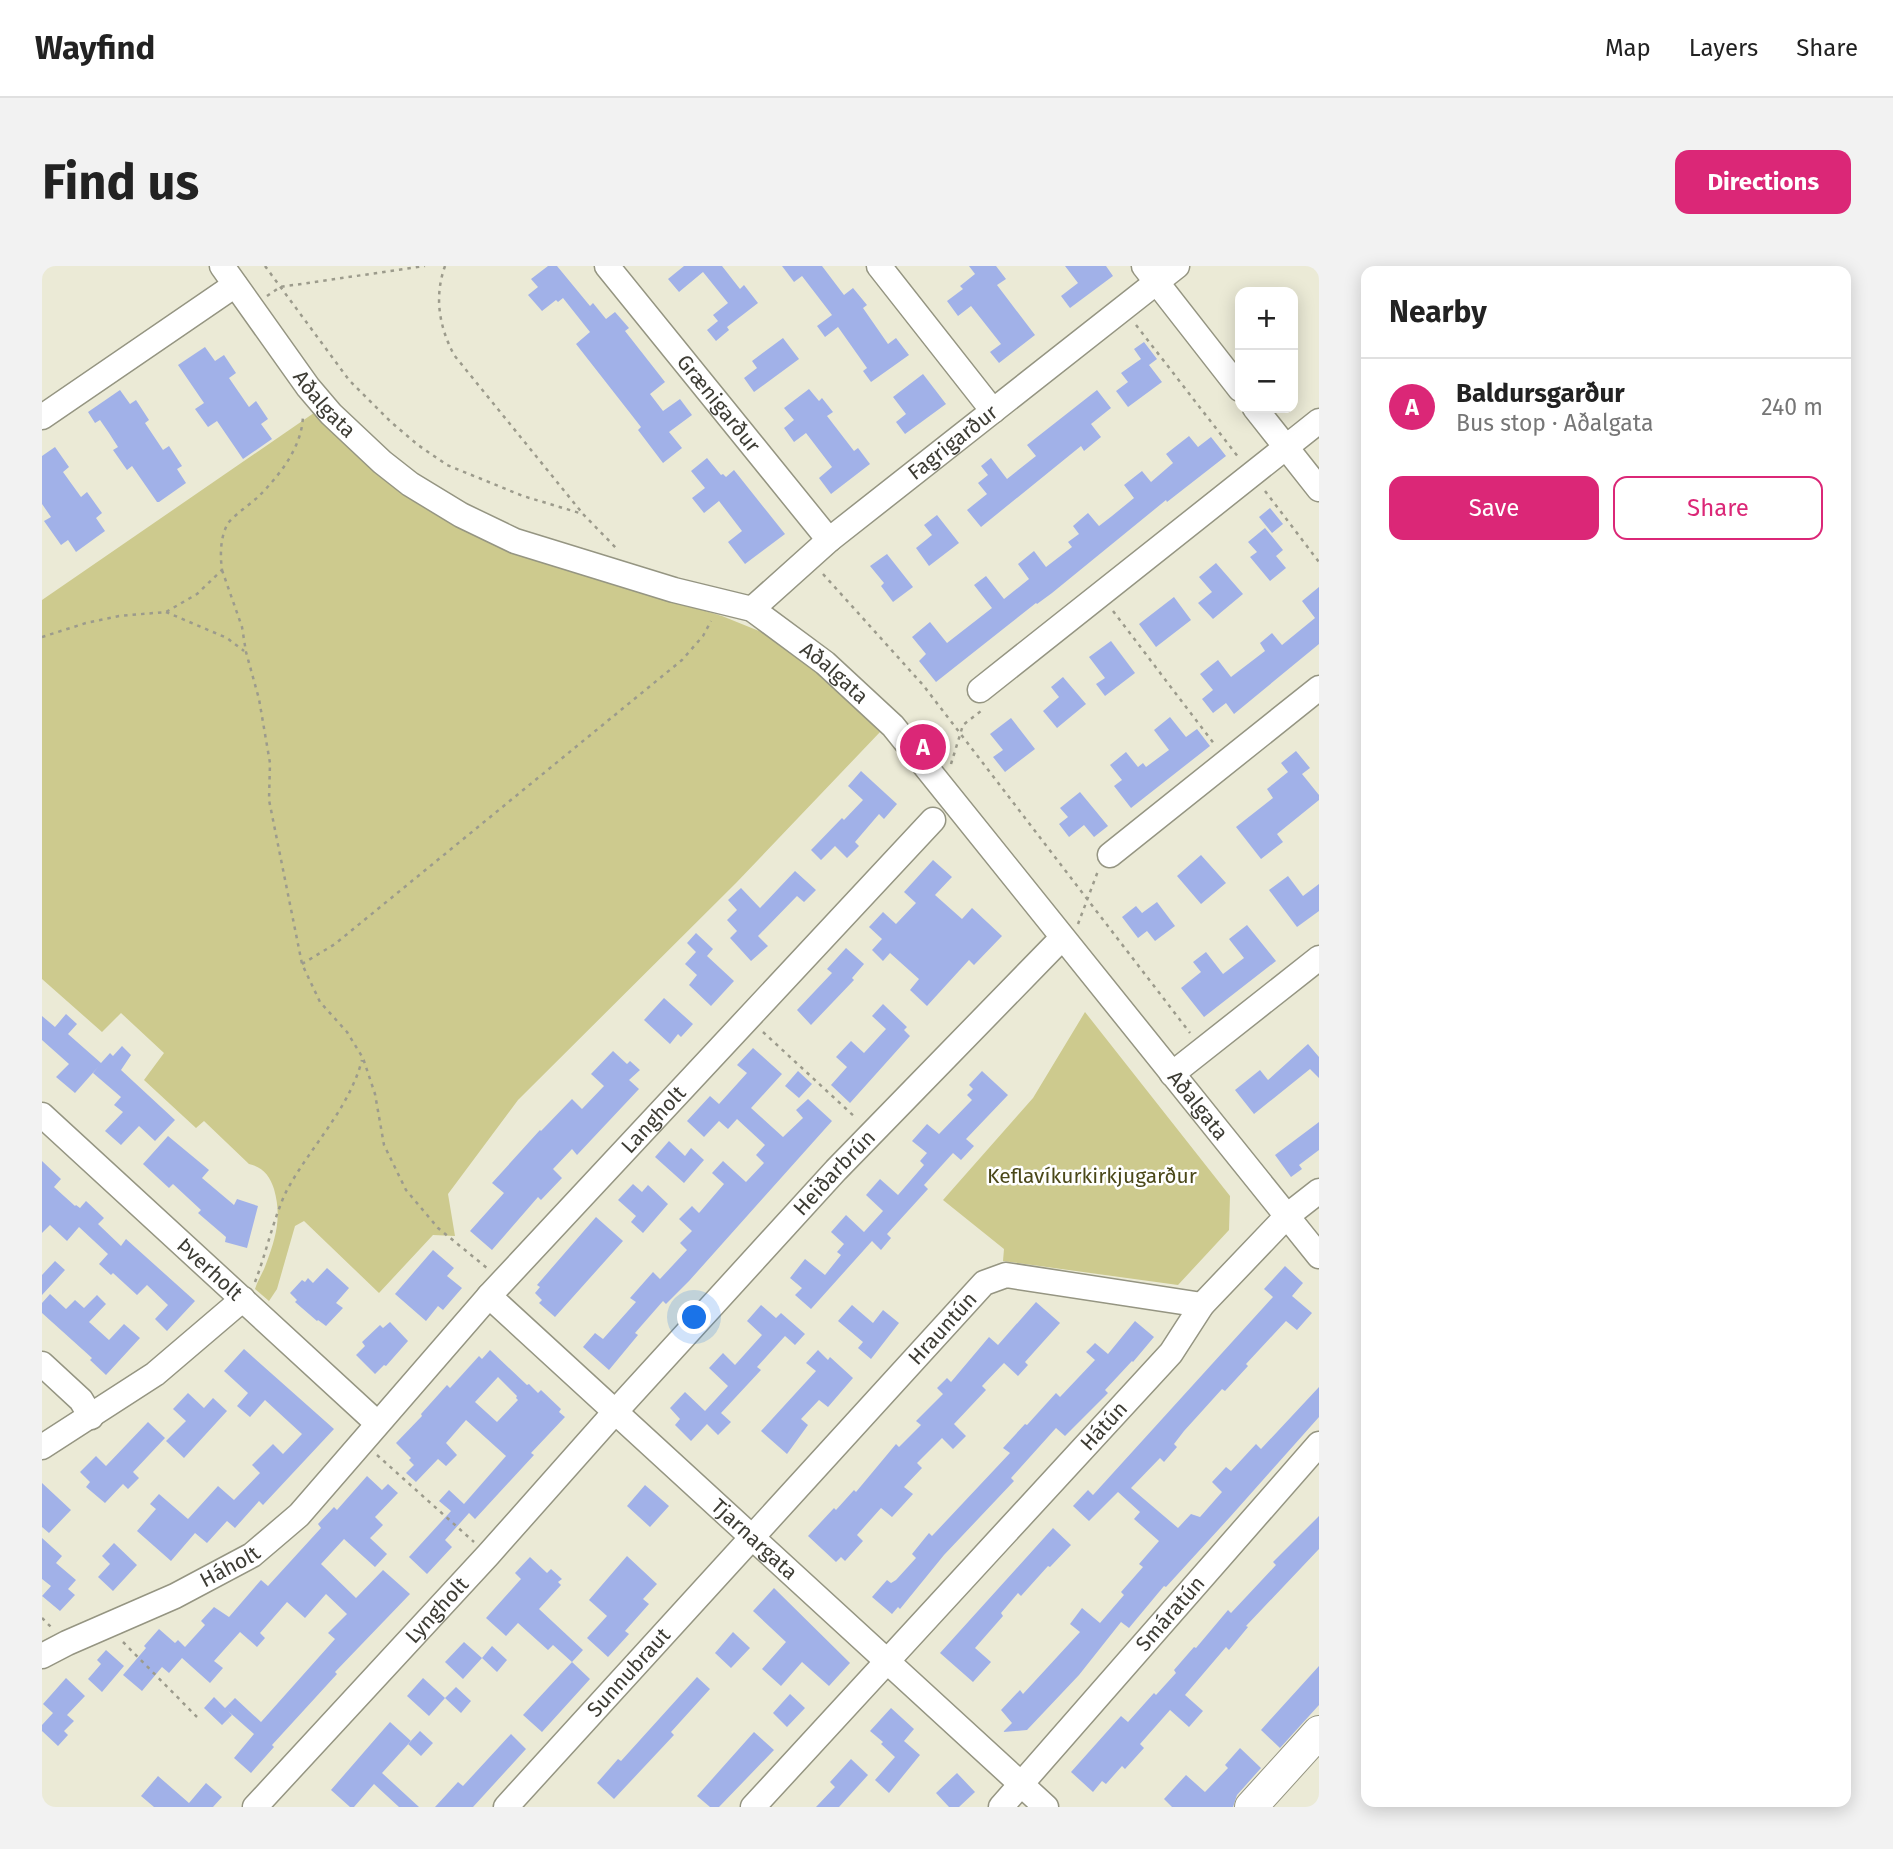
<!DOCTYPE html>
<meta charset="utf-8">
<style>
body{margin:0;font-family:"Fira Sans",sans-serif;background:#f2f2f2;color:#222}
.controls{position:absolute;right:21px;top:21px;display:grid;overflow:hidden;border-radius:14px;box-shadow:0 4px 18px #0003}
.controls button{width:63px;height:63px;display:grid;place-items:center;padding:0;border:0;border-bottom:2px solid #e0e0e0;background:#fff;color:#222;font:35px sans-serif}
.you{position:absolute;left:653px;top:1052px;width:24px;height:24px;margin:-18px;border:5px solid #fff;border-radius:50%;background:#1a73e8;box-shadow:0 0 0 10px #1a73e833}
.badge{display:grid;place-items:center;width:46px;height:46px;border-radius:50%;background:#db2777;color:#fff;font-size:23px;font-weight:700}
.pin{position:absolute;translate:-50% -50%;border:4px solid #fff;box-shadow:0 2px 7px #0006}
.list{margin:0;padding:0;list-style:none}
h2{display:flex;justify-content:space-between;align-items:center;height:91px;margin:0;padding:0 28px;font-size:30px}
h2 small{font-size:23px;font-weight:400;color:#767676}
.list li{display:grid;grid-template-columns:46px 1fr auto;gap:21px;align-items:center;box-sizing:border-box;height:98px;padding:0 28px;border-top:2px solid #e0e0e0}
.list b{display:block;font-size:26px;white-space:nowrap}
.list p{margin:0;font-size:23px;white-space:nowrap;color:#767676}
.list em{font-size:23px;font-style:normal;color:#767676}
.actions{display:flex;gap:14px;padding:21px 28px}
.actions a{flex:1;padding:16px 0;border:2px solid #db2777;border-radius:14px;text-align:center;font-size:24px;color:#db2777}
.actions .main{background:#db2777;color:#fff}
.map{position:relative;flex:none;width:1277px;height:1541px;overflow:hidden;border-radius:14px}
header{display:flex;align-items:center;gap:42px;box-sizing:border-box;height:98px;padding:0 35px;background:#fff;border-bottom:2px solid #e0e0e0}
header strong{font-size:33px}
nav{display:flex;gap:38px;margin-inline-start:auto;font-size:24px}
.intro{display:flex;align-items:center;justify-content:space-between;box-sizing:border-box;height:168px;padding:0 42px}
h1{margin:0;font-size:49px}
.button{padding:18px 32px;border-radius:14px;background:#db2777;color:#fff;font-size:24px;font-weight:700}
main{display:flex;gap:42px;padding:0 42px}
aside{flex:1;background:#fff;border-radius:14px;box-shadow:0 4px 18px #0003}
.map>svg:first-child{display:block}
.green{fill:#cdca8e}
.building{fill:#a1b1e8;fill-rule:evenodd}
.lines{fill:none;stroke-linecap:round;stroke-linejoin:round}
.minor-casing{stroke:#959582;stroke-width:27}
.major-casing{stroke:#959582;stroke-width:34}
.path{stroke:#9c9b8c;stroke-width:2.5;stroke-dasharray:3.5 5;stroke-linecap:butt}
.minor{stroke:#fff;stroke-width:24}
.major{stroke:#fff;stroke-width:32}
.labels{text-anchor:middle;stroke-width:5;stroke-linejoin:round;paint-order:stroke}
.street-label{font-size:21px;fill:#3d3c34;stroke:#fff}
.park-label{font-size:21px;fill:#4b4819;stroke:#fff}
</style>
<header>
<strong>Wayfind</strong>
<nav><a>Map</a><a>Layers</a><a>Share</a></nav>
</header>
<div class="intro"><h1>Find us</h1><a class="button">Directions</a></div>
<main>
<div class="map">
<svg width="1277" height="1541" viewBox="0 0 1277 1541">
<rect width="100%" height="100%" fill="#ebead6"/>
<path class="green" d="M282 140 339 202 497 295 680 350 739 374 798 416 839 465 694 617 476 834 406 928 413 970 391 969 337 1027 262 955 253 960 235 1023 227 1035 213 1023C216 1013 221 1007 224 998 234 971 240 951 232 923 228 910 221 901 207 898L162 855 154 862 102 814 122 787 79 747 60 766 0 713V334Z
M1043 746 1188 930 1187 964 1136 1019 961 995 962 983 901 934 991 832Z"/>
<path class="building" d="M506 0H515L548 40 551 37 564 53 573 46 587 62 583 65 623 116 608 128 621 145 638 133 650 149 627 166 640 182 621 197 596 164 599 161 534 78 548 66 521 32 516 36 514 34 500 45 486 29 496 21 489 13Z
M642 0H680L698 23 702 19 716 37 685 61 687 64 674 75 665 64 676 55 671 49 686 37 661 6 637 26 626 13Z
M740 0H780L802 29 811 22 825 39 821 42 846 78 854 72 867 89 829 116 821 105 825 102 796 61 783 71 775 60 790 49 760 10 752 16Z
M927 0H954L964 13 955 19 993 69 957 97 948 86 959 78 929 40 916 50 905 35 921 23 918 20 933 8Z
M1023 0H1064L1071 10 1028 42 1019 30 1036 17Z
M741 72 757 93 712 126 702 112 715 102 710 95Z
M1102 76 1115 93 1107 99 1120 116 1086 141 1074 125 1086 116 1079 107 1099 93 1092 83Z
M163 81 173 95 182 89 194 107 187 112 207 141 214 135 226 153 219 158 230 173 201 193 175 155 166 161 153 143 162 137 136 99Z
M881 108 904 138 863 168 854 156 864 148 851 131Z
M767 123 777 135 780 132 791 146 785 150 812 185 816 182 828 198 789 228 777 212 790 201 764 167 752 176 742 162 752 154 742 142Z
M78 124 88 138 94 134 107 154 103 157 121 184 127 180 140 200 135 203 144 217 117 236H115L90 200 85 204 71 184 76 181 67 167 58 154 53 157 46 146Z
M1055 124 1069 142 1049 158 1059 171 1042 185 1039 180 939 261 925 244 945 228 936 217 946 209 939 200 949 192 965 213 994 190 985 179Z
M1147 170 1156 181 1169 171 1184 190 1125 236 1124 234 1010 327 995 338 994 337 894 416 877 395 884 388 870 371 888 356 905 377 950 342 932 319 944 310 962 333 987 313 976 298 992 285 1004 301 1030 281 1026 276 1037 268 1031 260 1046 247 1057 260 1070 250 1092 232 1082 219 1100 205 1109 216 1131 197 1124 188Z
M13 181 27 201 21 206 39 231 45 226 60 247 54 252 63 265 34 286 26 274 19 279 2 255 9 251 0 238V190Z
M665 192 679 209 681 208 684 211 692 204 743 268 703 298 686 276 700 265 677 235 662 247 650 232 663 222 649 205Z
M1228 242 1241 258 1230 267 1217 251Z
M895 249 917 277 887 300 874 282 890 269 882 259Z
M1223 262 1241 284 1234 290 1244 302 1228 315 1208 291 1215 286 1206 276Z
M845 288 871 321 851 336 839 320 842 317 828 300Z
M1174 297 1201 328 1171 353 1156 337 1170 326 1157 311Z
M1277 321V378L1192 448 1184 437 1171 447 1160 433 1171 424 1158 408 1176 394 1189 411 1223 385 1218 377 1230 367 1240 379 1273 352 1260 335Z
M1132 331 1149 354 1114 381 1097 358Z
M1069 375 1093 407 1063 430 1054 418 1063 412 1047 391Z
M1021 411 1044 438 1015 462 1001 445 1017 431 1009 421Z
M1128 451 1144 471 1155 463 1168 480 1089 542 1072 520 1080 514 1068 499 1084 486 1096 501 1101 497 1104 501 1127 484 1112 464Z
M969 452 993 483 963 506 951 491 961 484 948 468Z
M1254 485 1268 502 1260 508 1277 529V534L1235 568 1241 576 1219 593 1194 561 1231 532 1225 523 1246 506 1239 497Z
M819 505 855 538 842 553 837 548 813 576 817 580 805 592 793 580 779 594 769 584 800 552 802 554 821 534 806 520Z
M1038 526 1066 560 1052 571 1042 559 1027 571 1017 558 1026 551 1018 542Z
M1159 589 1184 617 1159 638 1135 610Z
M891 594 910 611 893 629 920 653 930 642 960 670 932 699 927 694 885 740 868 724 877 713 848 687 841 695 830 684 840 673 827 661 841 646 854 658 874 637 862 626Z
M753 605 774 624 762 636 755 630 716 670 726 680 709 695 688 672 695 665 685 654 695 644 686 634 699 622 718 642Z
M1246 610 1261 630 1277 618V645L1255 661 1227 624Z
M1115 636 1133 660 1113 675 1105 665 1096 672 1080 651 1094 640 1100 647Z
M1205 659 1234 695 1162 751 1139 722 1159 706 1151 696 1164 686 1181 708 1202 692 1187 673Z
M654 667 671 683 665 690 692 715 669 740 647 719 655 709 643 698 654 686 645 677Z
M804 682 822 698 810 712 812 714 769 759 755 744 790 707 785 703Z
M622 732 651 758 639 771 636 768 628 778 602 754Z
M841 738 865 761 862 764 868 770 808 837 789 819 805 801 794 791 809 775 822 787 844 763 830 750Z
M24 748 35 758 26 768 59 797 68 787 71 790 80 780 89 789 79 804 133 854 113 875 97 860 79 879 63 865 81 846 72 839 79 831 51 807 56 801 33 827 14 811 27 798 0 774V750L13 761Z
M1266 778 1277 791V812L1268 803 1212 848 1193 824 1218 804 1226 814Z
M711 782 740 808 709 842 741 871 761 852 754 844 766 833 790 855 647 1015 624 1038 621 1035 593 1067 596 1069 567 1104 541 1081 553 1067 561 1073 594 1036 588 1032 611 1006 618 1013 645 984 638 977 650 965 637 953 650 940 657 947 682 918 670 907 681 895 704 916 722 897 714 889 723 879 695 853 686 863 677 855 662 871 645 855 668 830 677 838 705 807 695 799Z
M571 785 585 798 588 795 598 804 587 814 597 823 535 889 530 883 511 903 520 912 499 934 496 931 450 984 428 965 462 927 450 917 498 864 499 865 530 833 540 843 562 820 549 808Z
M756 805 770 818 757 832 743 820Z
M940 805 966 829 924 873 932 880 919 894 911 887 882 919 886 923 845 968 849 972 839 984 830 975 769 1043 753 1029 760 1022 748 1012 763 993 783 1009 799 989 795 986 802 978 789 966 804 949 822 966 841 945 824 929 838 913 856 929 882 899 878 895 885 887 870 875 885 858 897 868 930 834 925 829 931 823 927 819Z
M1277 856V884L1257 899 1260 903 1249 911 1233 889Z
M126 870 167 904 160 912 192 939 195 933 216 940 205 982 183 976 184 971 156 947 159 944 131 918 127 922 101 898Z
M627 875 643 890 649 882 662 894 642 917 613 891Z
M0 895 19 913 12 921 33 940 34 939 38 942 44 935 62 952 56 958 79 980 84 973 153 1035 125 1065 113 1053 126 1039 105 1019 95 1029 71 1007 69 1009 57 998 66 988 37 961 25 975 8 959 0 967Z
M591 918 600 926 606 919 626 938 601 967 589 956 594 950 576 934Z
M554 951 581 975 513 1051 497 1037 500 1034 493 1027 498 1021 495 1019Z
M391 984 412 1002 405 1010 420 1022 401 1044 396 1040 384 1055 353 1028Z
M13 995 23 1004 0 1029V1009Z
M1243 1000 1261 1017 1250 1030 1270 1047 1255 1064 1244 1055 1204 1098 1206 1100 1183 1125 1180 1123 1142 1165 1132 1178 1135 1181 1122 1196 1118 1192 1089 1222 1136 1262 1149 1248 1158 1251 1180 1226 1170 1216 1184 1201 1189 1205 1214 1178 1219 1183 1277 1121V1151L1188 1251 1124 1321 1122 1320 1087 1362 1079 1356 1037 1409 985 1464 961 1466 970 1457 959 1444 978 1424 981 1428 1038 1366 1028 1358 1040 1342 1058 1357 1082 1329 1079 1326 1101 1301 1097 1298 1117 1275 1092 1253 1098 1246 1076 1226 1047 1255 1031 1240 1046 1224 1051 1229 1231 1031 1222 1023Z
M285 1002 307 1022 294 1037 301 1042 284 1060 276 1054 275 1055 253 1036 255 1034 248 1027 260 1014 263 1016 266 1012 271 1017Z
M8 1028 24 1043 33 1034 42 1042 55 1029 64 1038 47 1056 67 1074 82 1058 98 1072 64 1109 48 1094 50 1092 0 1047V1037Z
M994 1036 1018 1057 983 1096 986 1099 976 1110 962 1097 940 1120 944 1124 912 1158 924 1170 911 1183 900 1172 875 1197 880 1202 862 1221 871 1228 850 1251 839 1242 815 1269 821 1275 803 1295 799 1291 794 1296 766 1270 792 1242 794 1244 812 1224 814 1226 854 1178 857 1181 879 1159 874 1155 901 1128 895 1122 905 1112 909 1116 947 1071 956 1079Z
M719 1039 734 1052 739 1047 763 1068 753 1079 743 1070 715 1101 719 1104 679 1147 689 1156 676 1169 665 1158 649 1175 633 1159 638 1153 628 1142 643 1126 663 1145 686 1120 667 1102 681 1087 693 1099 720 1069 705 1055Z
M810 1039 831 1057 841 1044 857 1057 829 1093 816 1082 821 1076 796 1055Z
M1093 1055 1112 1071 1091 1096 1090 1095 1063 1124 1066 1127 1023 1170 1014 1162 969 1212 972 1215 902 1289 858 1343 856 1341 850 1348 830 1331 845 1314 849 1317 854 1314 874 1292 870 1288 887 1267 890 1270 968 1187 961 1182 983 1158 985 1159 1014 1127 1018 1131 1053 1094 1044 1086 1053 1077 1066 1088Z
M348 1056 366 1075 344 1100 342 1099 333 1108 314 1089 323 1080 320 1076 338 1059 341 1062Z
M202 1083 292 1163 221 1239 217 1235 193 1262 185 1255 165 1277 153 1267 129 1295 95 1265 114 1243 108 1238 117 1228 146 1253 176 1220 192 1234 218 1207 210 1199 231 1178 241 1188 260 1168 223 1134 208 1151 195 1140 206 1127 182 1105Z
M448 1084 485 1119 487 1118 496 1127 499 1124 519 1143 517 1146 523 1151 489 1187 492 1189 433 1253 427 1247 403 1274 410 1281 385 1308 367 1291 409 1245 397 1235 407 1224 422 1238 464 1190 424 1154 404 1177 415 1189 404 1200 396 1193 374 1216 364 1207 372 1199 367 1194 369 1192 354 1177 380 1150 379 1148 405 1119 408 1122 437 1090 440 1093ZM456 1111 475 1130 474 1132 476 1134 455 1156 433 1136Z
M776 1084 786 1094 788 1091 811 1112 786 1141 777 1134 759 1153 766 1159 745 1188 719 1165 774 1105 764 1097Z
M146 1127 162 1142 171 1132 185 1145 142 1192 124 1175 144 1155 131 1143Z
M106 1156 123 1172 91 1206 97 1212 86 1223 81 1218 63 1237 44 1221 48 1216 38 1206 54 1190 64 1200Z
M325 1210 340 1224 346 1218 356 1227 333 1251 341 1259 328 1272 345 1288 333 1301 302 1273 279 1298 314 1332 341 1304 368 1328 293 1406 295 1408 230 1479 232 1481 209 1507 192 1492 212 1468 186 1445 190 1449 180 1459 162 1442 172 1431 183 1442 193 1432 219 1456 293 1373 286 1367 305 1348 284 1328 263 1352 245 1336 218 1367 223 1372 215 1381 198 1366 172 1395 181 1402 168 1417 140 1392 127 1407 120 1401 100 1425 81 1409 104 1382 102 1380 117 1363 133 1377 136 1374 143 1381 163 1359 159 1355 172 1341 187 1351 219 1314 226 1320 279 1262 276 1258 292 1241 295 1244Z
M0 1217 29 1244 7 1267 0 1261Z
M603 1219 627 1240 608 1261 585 1240Z
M1277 1250V1283L1204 1360 1206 1361 1187 1384 1184 1381 1143 1429 1161 1445 1147 1461 1128 1444 1098 1478 1102 1482 1083 1503 1080 1500 1064 1518 1060 1515 1051 1526 1029 1506 1079 1450 1086 1456 1112 1427 1114 1429 1134 1407 1132 1404 1152 1381 1154 1382 1186 1344 1189 1347 1234 1299 1231 1296Z
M1011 1262 1029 1279 1008 1301 1006 1300 979 1330 976 1327 959 1347 961 1350 933 1382 949 1396 931 1416 898 1387Z
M0 1272 20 1290 14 1297 34 1314 26 1323 33 1329 18 1345 0 1330 9 1320 0 1313Z
M72 1277 95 1299 71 1325 56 1311 68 1298 60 1290Z
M585 1290 615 1318 601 1333 607 1338 583 1365 587 1368 566 1391 545 1372 565 1350 547 1334Z
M488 1291 505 1307 509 1303 520 1313 516 1316 519 1319 497 1343 541 1384 530 1396 511 1379 506 1384 476 1357 464 1370 444 1352 479 1313 473 1307Z
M732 1322 808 1397 787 1420 760 1396 739 1420 720 1403 744 1376 711 1345Z
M691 1366 708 1382 689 1402 673 1387Z
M422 1376 440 1392 421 1413 403 1396Z
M450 1380 465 1394 455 1406 440 1392Z
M64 1384 82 1400 60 1426 46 1413 59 1398 55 1394Z
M530 1396 548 1413 500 1466 481 1449Z
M1277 1400V1439L1238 1482 1219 1464Z
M655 1411 668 1423 629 1466 632 1469 572 1533 555 1517 576 1493 579 1495Z
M24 1412 43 1430 25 1449 32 1455 22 1465 26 1469 16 1480 0 1465V1459L11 1447 1 1438Z
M381 1412 403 1432 387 1450 365 1430Z
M414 1421 429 1435 419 1447 403 1432Z
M748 1428 763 1442 745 1461 731 1447Z
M849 1442 872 1463 862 1475 878 1489 847 1527 833 1514 853 1491 839 1478 841 1476 828 1465Z
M348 1456 369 1475 340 1507 377 1541H357L332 1518 312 1541H308L289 1524Z
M378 1465 391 1477 379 1490 366 1478Z
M712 1466 732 1484 677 1541H668L655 1530Z
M469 1468 484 1483 431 1541H393L416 1516 421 1520Z
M1198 1482 1219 1502 1195 1529 1191 1541H1130L1122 1533 1144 1509 1163 1526 1186 1502 1183 1499Z
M809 1493 826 1509 797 1541H774L793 1521 788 1516Z
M915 1507 933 1526 917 1541H907L894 1527Z
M116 1510 147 1537 164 1517 180 1531 171 1541H112L99 1530Z"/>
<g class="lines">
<g class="minor-casing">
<g id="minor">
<path id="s1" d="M180 0 266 121 289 148 340 196 368 218 419 249 473 275 632 324 710 343 783 397 851 460 1277 990"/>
<path id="s2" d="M565 0 787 274"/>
<path d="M837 0 951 145"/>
<path d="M1102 0 1198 123"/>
<path d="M1213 142 1277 223"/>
<path d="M0 151 193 19"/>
<path id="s3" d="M710 343 787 274 1135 0"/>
<path d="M938 424 1277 155"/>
<path d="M1068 589 1277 422"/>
<path d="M1130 808 1277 692"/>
<path id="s4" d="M0 849 335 1157"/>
<path id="s5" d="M447 1030 1004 1541"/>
<path d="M0 1098 39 1134 49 1151"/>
<path d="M0 1181 113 1108 201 1033"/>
<path id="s6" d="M0 1390 25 1377 133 1330 210 1289 257 1249 447 1030 891 554"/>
<path id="s7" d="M213 1541 446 1289 573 1146 794 904 1019 673"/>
<path id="s8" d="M464 1541 942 1017 964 1009 1160 1039"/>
<path id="s9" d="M711 1541 1129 1087 1160 1039 1245 950 1277 925"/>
<path id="s10" d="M959 1541 1277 1178"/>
</g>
</g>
<g class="major-casing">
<path id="major" d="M1209 1541 1277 1466"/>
</g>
<path class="path" d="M223 0 307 114 349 156 376 179 405 199 481 230 541 248 576 284
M403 0C392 31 397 60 412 89L541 248
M225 30 238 21 383 0
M1094 59 1197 192
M1223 225 1277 296
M180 304 200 361 204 386 217 433 228 497 227 534 260 698 278 736 305 766 321 792 333 828 342 879 364 924 396 962 445 1002
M781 308 881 419 1148 767
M1071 345 1173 479
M124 346 185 372 202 385
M0 371 44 357 77 350 124 346 155 328 180 304C178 289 178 269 187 256 195 247 207 239 216 231 238 209 261 180 261 148
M909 498 921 459 939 445
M1036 658 1056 605
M260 698 293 678 640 394 661 370 669 355
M721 766 814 852
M213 1016C224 988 232 950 245 924 269 880 307 843 320 794
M335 1189 432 1276
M0 1352 10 1362
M81 1376 155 1451"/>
<use href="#minor" class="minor"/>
<use href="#major" class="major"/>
</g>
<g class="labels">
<g class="street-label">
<text dy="7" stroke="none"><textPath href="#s1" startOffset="172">Aðalgata</textPath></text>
<text dy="7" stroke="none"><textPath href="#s2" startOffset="177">Grænigarður</textPath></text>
<text dy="7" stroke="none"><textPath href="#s3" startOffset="261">Fagrigarður</textPath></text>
<text dy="7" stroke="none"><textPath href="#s1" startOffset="760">Aðalgata</textPath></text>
<text dy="7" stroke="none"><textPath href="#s1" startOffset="1326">Aðalgata</textPath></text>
<text dy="7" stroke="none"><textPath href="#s6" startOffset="826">Langholt</textPath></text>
<text dy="7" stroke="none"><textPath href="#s7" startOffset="859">Heiðarbrún</textPath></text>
<text dy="7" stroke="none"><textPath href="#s4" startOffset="228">Þverholt</textPath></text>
<text dy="7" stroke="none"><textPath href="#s8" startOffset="648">Hrauntún</textPath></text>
<text dy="7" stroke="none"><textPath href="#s9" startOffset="518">Hátún</textPath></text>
<text dy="7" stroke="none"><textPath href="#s5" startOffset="360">Tjarnargata</textPath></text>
<text dy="7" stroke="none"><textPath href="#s6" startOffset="208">Háholt</textPath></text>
<text dy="7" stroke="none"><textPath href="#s7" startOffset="268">Lyngholt</textPath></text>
<text dy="7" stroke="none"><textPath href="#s10" startOffset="257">Smáratún</textPath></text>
<text dy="7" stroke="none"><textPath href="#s8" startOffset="182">Sunnubraut</textPath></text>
</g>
<g class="park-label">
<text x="1050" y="917">Keflavíkurkirkjugarður</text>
</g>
</g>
</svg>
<div class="controls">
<button>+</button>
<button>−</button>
</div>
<div class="you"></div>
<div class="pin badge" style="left:881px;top:481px">A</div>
</div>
<aside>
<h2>Nearby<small></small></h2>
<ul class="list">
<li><span class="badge">A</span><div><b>Baldursgarður</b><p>Bus stop · Aðalgata</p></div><em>240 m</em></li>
</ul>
<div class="actions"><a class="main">Save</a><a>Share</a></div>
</aside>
</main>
